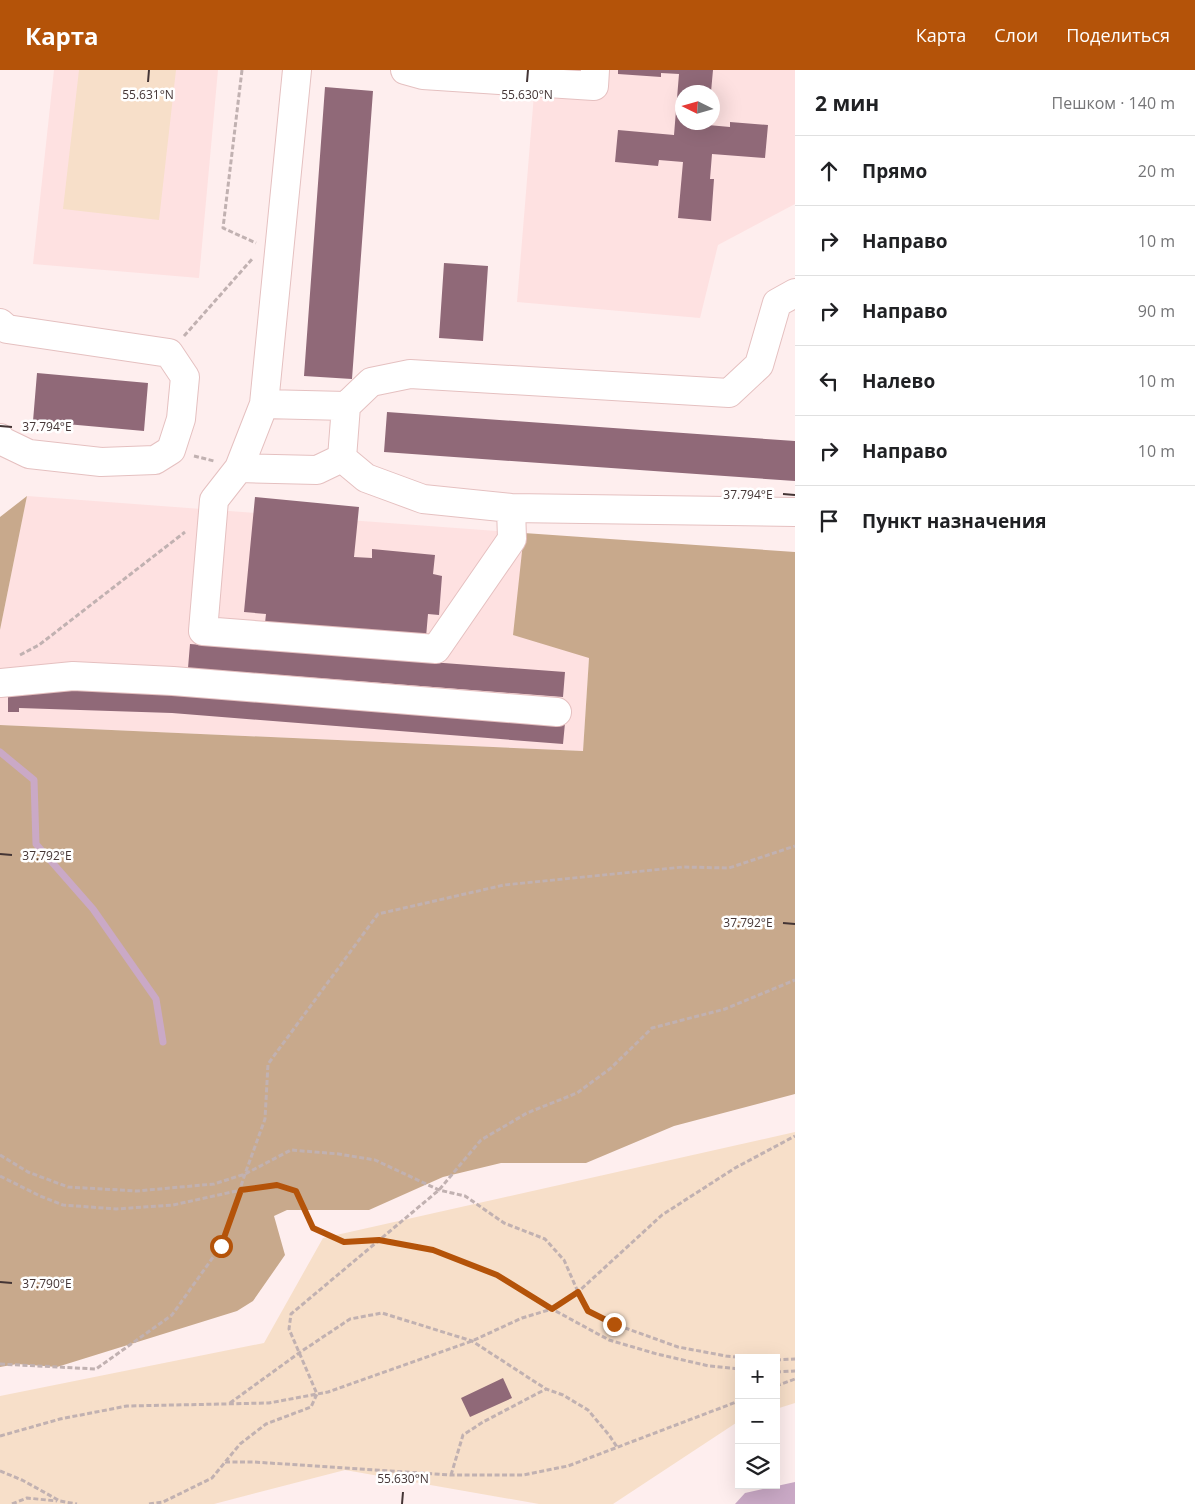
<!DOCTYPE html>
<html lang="ru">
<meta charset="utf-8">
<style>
body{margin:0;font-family:"Open Sans",sans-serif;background:#f2f2f2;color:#202124}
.controls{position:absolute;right:15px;bottom:15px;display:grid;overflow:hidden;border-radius:0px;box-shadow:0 5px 20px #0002}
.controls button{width:45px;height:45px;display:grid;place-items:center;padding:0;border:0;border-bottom:1px solid #e0e0e0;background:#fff;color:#202124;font:25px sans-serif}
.compass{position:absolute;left:675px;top:15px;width:45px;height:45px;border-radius:50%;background:#fff;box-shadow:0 5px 20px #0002;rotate:275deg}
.stop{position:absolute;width:15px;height:15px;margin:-11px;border:4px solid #b45309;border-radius:50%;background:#fff}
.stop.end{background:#b45309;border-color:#fff;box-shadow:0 1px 5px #0008}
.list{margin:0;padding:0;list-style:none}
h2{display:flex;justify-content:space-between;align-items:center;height:65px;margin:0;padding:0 20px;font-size:21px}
h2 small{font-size:16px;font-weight:400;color:#757577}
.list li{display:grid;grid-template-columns:32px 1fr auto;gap:15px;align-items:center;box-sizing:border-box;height:70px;padding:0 20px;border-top:1px solid #e0e0e0}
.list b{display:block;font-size:19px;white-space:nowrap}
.list em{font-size:16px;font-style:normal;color:#757577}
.icon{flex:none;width:28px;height:28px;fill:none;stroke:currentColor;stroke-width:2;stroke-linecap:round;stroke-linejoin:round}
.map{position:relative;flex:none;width:795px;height:1434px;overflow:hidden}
header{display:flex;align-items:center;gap:30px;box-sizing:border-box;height:70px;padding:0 25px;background:#b45309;color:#fff}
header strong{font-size:24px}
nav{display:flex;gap:28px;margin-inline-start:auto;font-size:18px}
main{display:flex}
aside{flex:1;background:#fff}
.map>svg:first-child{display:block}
.built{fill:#fee1e1;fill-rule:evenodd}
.green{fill:#f7dfc9}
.forest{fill:#c8a98c}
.water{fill:#caa9c6}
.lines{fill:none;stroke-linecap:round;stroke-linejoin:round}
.stream{stroke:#caa9c6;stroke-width:7}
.building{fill:#906978}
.minor-casing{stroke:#e5c0c0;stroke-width:30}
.path{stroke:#c1b1b1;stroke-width:3;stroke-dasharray:5 2.5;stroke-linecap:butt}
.minor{stroke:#fff;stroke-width:28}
.route{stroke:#b45309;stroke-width:6}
.ticks{fill:none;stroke:#443535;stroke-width:2}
.ticks-label{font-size:12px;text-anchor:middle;fill:#443535;stroke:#fff;stroke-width:5;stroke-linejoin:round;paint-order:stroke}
</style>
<header>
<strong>Карта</strong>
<nav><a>Карта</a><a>Слои</a><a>Поделиться</a></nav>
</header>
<main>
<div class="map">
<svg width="795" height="1434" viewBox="0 0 795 1434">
<rect width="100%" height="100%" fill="#feeeee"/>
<path class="built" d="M54 0H218L199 208 33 194Z
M536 0H795V134L718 175 700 248 517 232ZM682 22H712V52H682Z
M27 426 524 463 589 588 583 681 0 655V560Z"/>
<path class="green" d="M79 0H176L159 150 63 139Z
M795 1062V1333L776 1339V1288H739V1351L613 1434H539L345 1400 214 1434H0V1326L264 1273 323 1168Z"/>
<path class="forest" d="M27 426 0 560V447Z
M524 463 795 482V1024L674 1056 586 1093H501L443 1107 369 1140H287L274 1146 285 1185 253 1231 237 1241 57 1297 17 1294 0 1297V655L583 681 589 588 513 565Z"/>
<path class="water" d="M795 1412V1434H735L745 1423Z"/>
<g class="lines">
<path class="stream" d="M0 682 34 710 36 774 93 839 156 929 163 972"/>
</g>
<path class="building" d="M618 0H713L711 22H682V52H709L708 55 730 57V52L768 55 765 88 712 84 710 109H714L711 151 678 148 683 92 659 90 658 96 615 92 618 60 674 65 679 4 661 3V7L618 4Z
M325 17 373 21 352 309 304 306Z
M444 193 488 196 483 271 439 268Z
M37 303 148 313 144 361 33 351Z
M387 342 795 371V411L384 382Z
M255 427 359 437 354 487 372 488V479L435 485 433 504 442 506 439 545 428 544 426 567 265 553 266 544 244 542Z
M190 574 565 602 563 627 188 598Z
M20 618 172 621 565 653 563 674 172 643 19 638V642H8V622Z
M503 1308 512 1328 470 1347 461 1328Z"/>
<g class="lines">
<g class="minor-casing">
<path id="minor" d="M297 0 264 334 346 336 371 312 410 304 729 323 759 295 777 233 795 223
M405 0 423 5 594 16 595 0
M0 253 7 259 169 283 185 307 181 349 171 380 155 390 101 392 29 384 2 371 0 368
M264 334 239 398 214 430 203 561 436 579 512 469 511 438
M346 336 342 388 366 408 423 429 511 438 795 442
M239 398 317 400 342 388
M0 613 73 606 173 611 557 642"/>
</g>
<path class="path" d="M242 0 223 158 256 173
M184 266 253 188
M194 386 214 391
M20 585 39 575 185 462
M0 1085 28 1102 68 1117 137 1121 214 1114 245 1104 291 1080 339 1084 375 1090 439 1120 465 1126 504 1153 545 1169 564 1190 578 1222 588 1241 614 1254 678 1277 726 1286 748 1288
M0 1106 40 1126 63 1135 116 1139 173 1135 241 1120 277 1115 295 1121 313 1158 344 1172 379 1170 433 1180 497 1205 552 1239 609 1270 657 1284 709 1296 739 1299
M776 1290 795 1289
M0 1294 96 1299 172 1245 221 1176 245 1104 265 1049 268 994 378 844 504 815 683 797 729 798 795 776
M776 1302 795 1301
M776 1316 795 1309
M230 1333 299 1283 350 1249 382 1243 472 1271 546 1319 563 1325 588 1340 609 1365 617 1377
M0 1366 60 1349 127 1336 269 1333 328 1322 472 1271 522 1248 552 1239 578 1222 662 1145 735 1098 795 1066
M225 1392H254L451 1405H523L568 1396 739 1331
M0 1401 22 1410 60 1431 77 1434
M451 1405 463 1365 483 1352 546 1319
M12 1434 27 1428 57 1431
M149 1434 163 1432 212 1408 240 1374 266 1354 311 1337 317 1324 289 1259 291 1244 439 1120 481 1070 527 1043 577 1023 611 998 652 958 725 939 795 910"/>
<use href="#minor" class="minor"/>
</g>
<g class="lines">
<path class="route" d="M221 1176 241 1120 277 1115 296 1121 313 1158 344 1172 379 1170 433 1180 497 1205 552 1239 578 1222 588 1241 614 1254"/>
</g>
<path class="ticks" d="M148 12 149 0M527 12 528 0M0 356 12 357M783 424 795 425M0 784 12 785M783 853 795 854M0 1212 12 1213M402 1434 403 1422"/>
<g class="ticks-label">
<text x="148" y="29">55.631°N</text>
<text x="527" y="29">55.630°N</text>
<text x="47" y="361">37.794°E</text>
<text x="748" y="429">37.794°E</text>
<text x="47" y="790">37.792°E</text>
<text x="748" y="857">37.792°E</text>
<text x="47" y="1218">37.790°E</text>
<text x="403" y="1413">55.630°N</text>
</g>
</svg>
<div class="controls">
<button>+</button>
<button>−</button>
<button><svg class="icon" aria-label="layers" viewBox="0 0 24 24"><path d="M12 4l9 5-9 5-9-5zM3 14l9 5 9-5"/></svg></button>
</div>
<svg class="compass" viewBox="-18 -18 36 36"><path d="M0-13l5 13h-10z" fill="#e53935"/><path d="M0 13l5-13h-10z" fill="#757577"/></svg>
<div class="stop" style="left:221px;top:1176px"></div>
<div class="stop end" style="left:614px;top:1254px"></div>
</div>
<aside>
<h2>2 мин<small>Пешком · 140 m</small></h2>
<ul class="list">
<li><svg class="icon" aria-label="ahead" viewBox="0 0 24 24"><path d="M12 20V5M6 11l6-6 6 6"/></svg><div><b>Прямо</b></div><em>20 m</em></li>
<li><svg class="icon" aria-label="right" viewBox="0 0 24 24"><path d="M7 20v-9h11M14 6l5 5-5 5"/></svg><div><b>Направо</b></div><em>10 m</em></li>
<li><svg class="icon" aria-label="right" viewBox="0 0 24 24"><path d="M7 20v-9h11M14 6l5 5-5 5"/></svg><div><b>Направо</b></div><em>90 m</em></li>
<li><svg class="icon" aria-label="left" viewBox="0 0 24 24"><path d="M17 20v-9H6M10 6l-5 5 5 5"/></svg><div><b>Налево</b></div><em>10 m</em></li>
<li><svg class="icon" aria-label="right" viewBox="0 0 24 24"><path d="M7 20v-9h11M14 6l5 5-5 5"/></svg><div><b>Направо</b></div><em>10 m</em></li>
<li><svg class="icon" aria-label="arrive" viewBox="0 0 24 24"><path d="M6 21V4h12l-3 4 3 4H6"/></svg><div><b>Пункт назначения</b></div></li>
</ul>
</aside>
</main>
